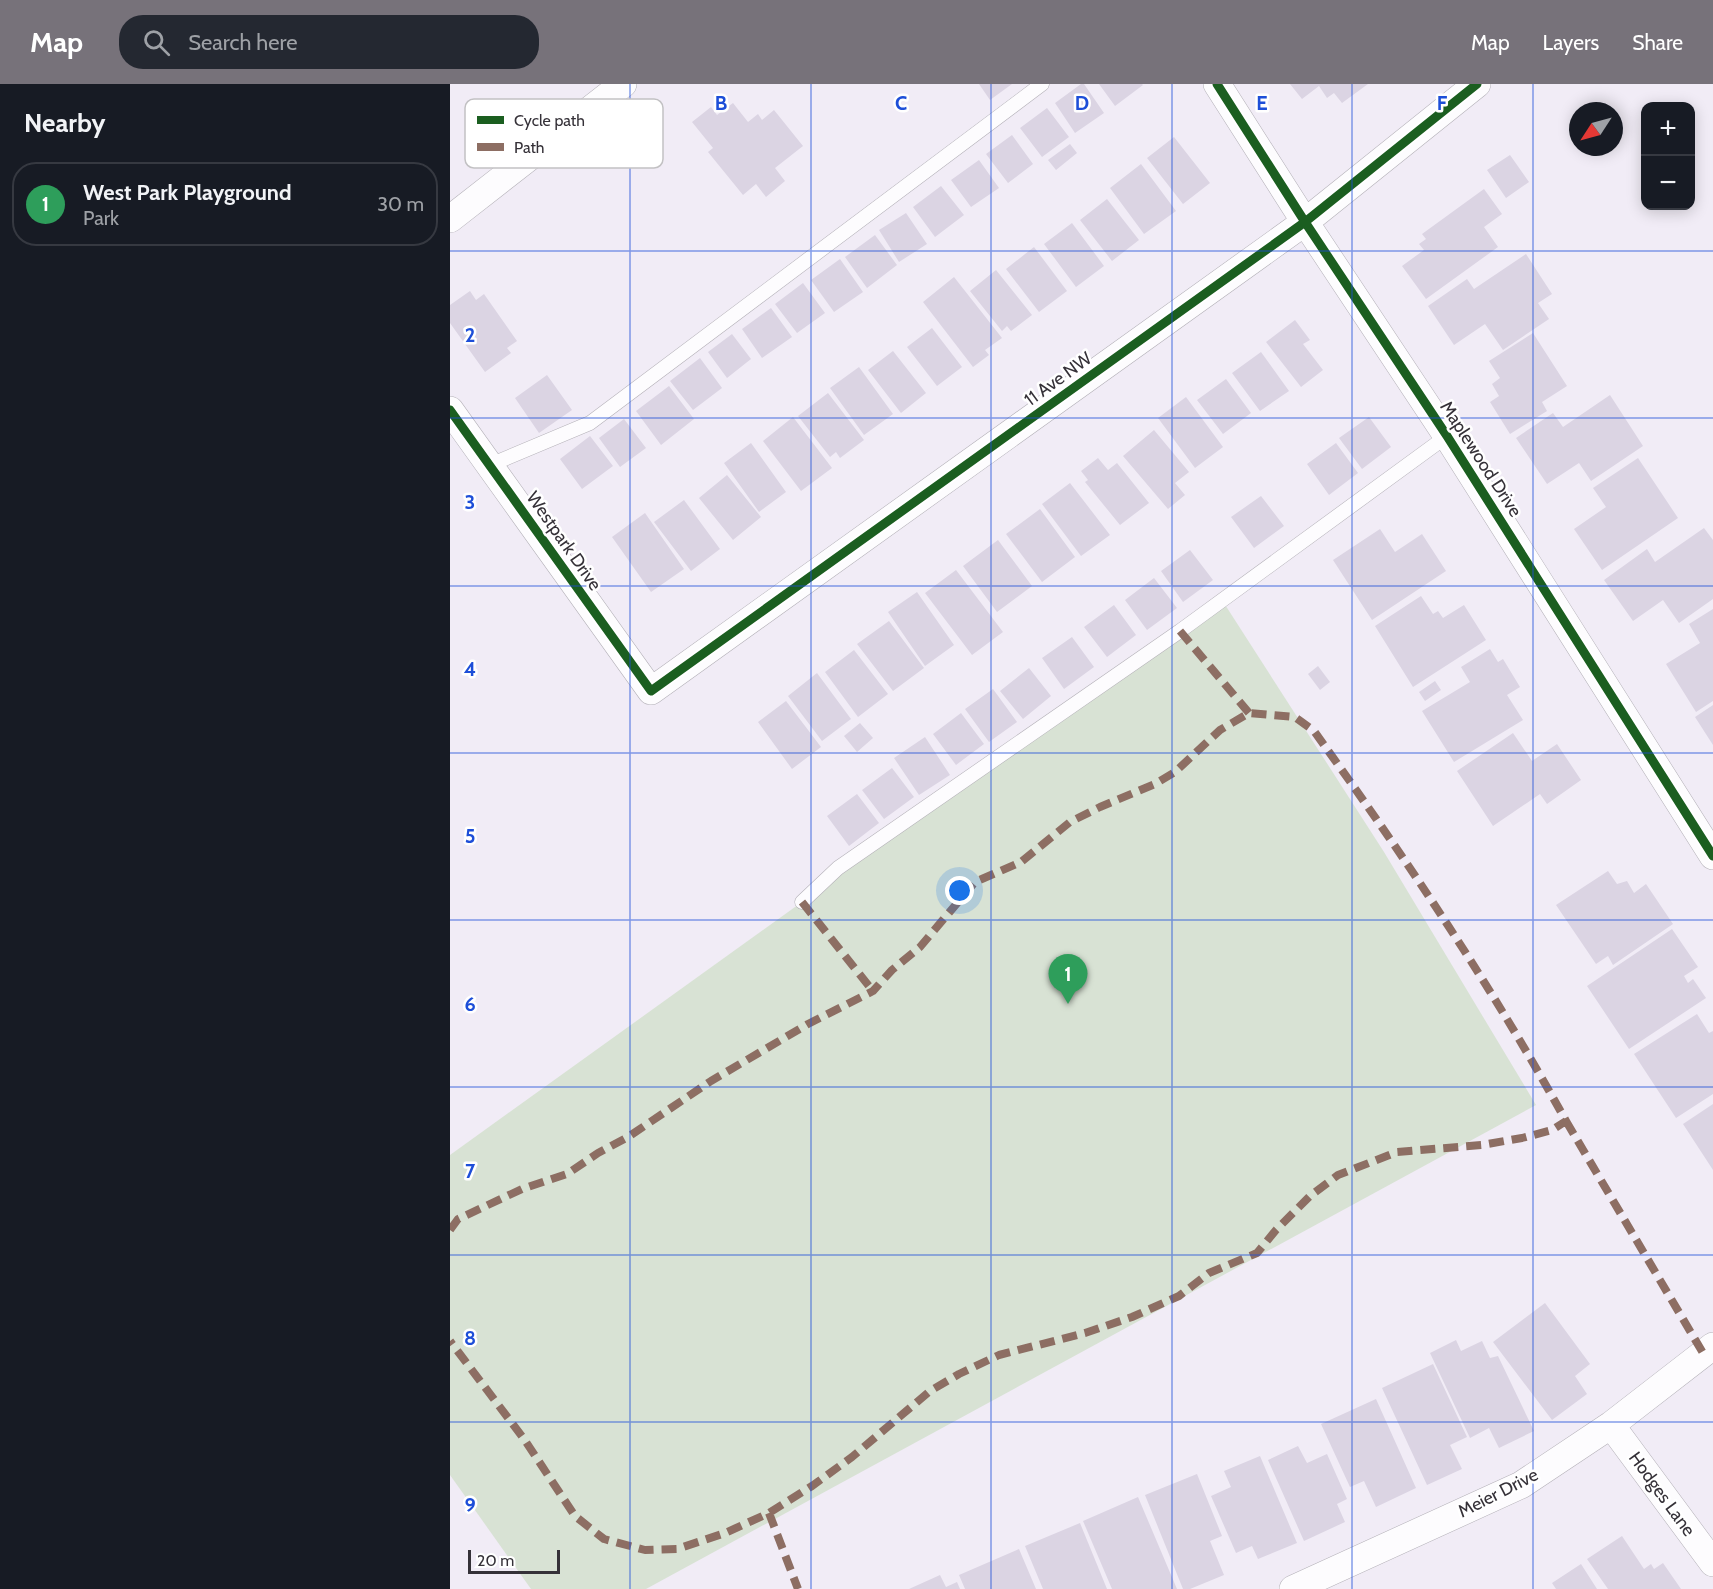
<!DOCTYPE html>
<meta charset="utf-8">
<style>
body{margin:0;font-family:Cabin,sans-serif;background:#242831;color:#f1f3f6}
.controls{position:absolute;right:18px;top:18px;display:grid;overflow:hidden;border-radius:12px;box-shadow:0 3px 15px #0003}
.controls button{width:54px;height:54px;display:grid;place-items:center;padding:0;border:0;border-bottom:2px solid #363941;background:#171b24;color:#f1f3f6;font:30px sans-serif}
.compass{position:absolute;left:1119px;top:18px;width:54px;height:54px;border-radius:50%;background:#171b24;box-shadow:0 3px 15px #0003;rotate:234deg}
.scale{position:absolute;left:18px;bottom:15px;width:92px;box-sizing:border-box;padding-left:6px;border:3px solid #353138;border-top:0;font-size:16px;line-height:21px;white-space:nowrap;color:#353138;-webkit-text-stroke:4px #fff;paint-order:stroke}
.you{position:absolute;left:510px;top:807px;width:21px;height:21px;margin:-15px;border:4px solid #fff;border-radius:50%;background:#1a73e8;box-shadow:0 0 0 9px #1a73e833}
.badge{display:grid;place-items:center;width:39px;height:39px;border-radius:50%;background:#77727a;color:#fff;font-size:20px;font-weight:700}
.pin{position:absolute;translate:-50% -50px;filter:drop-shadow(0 2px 3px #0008)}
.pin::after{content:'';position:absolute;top:32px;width:21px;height:18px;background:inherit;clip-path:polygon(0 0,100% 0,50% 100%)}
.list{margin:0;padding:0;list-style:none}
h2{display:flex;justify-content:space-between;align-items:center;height:78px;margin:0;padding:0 24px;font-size:26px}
h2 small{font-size:20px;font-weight:400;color:#9ea1a6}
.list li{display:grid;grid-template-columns:39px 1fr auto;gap:18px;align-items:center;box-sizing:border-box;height:84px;margin:0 12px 12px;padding:0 12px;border:2px solid #363941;border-radius:24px}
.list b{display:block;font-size:22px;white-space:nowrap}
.list p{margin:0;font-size:20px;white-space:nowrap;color:#9ea1a6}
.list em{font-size:20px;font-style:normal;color:#9ea1a6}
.icon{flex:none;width:33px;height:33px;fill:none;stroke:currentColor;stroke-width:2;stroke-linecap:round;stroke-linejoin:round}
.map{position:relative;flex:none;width:1263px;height:1505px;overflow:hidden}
header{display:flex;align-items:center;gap:36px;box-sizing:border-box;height:84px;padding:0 30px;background:#77727a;color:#fff}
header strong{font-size:28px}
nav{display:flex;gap:33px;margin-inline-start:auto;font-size:21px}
.search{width:420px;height:54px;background:#242831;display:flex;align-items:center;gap:15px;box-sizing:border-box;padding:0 21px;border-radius:24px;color:#9ea1a6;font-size:22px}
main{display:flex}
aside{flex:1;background:#171b24}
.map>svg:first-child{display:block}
.green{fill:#d8e2d4}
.building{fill:#dbd4e3}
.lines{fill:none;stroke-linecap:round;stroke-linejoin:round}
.lane-casing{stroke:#b3b0b7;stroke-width:15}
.street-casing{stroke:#b3b0b7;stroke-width:28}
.lane{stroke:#fdfcfe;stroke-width:14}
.street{stroke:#fdfcfe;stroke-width:27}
.quiet{stroke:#8d6e63;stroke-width:8;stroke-dasharray:15 8;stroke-linecap:butt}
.cycleway-casing{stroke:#fff;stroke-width:13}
.cycleway{stroke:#1b5e20;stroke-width:9}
.grid{fill:none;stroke:#1d4ed8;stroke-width:1.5;stroke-opacity:0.55}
.labels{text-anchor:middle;stroke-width:5;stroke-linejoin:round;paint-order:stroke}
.street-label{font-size:18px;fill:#353138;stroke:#fff}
.key{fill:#fff;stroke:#c2c1c3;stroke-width:1.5}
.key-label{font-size:16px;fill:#353138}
.grid-label{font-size:20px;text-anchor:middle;font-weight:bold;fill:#1d4ed8;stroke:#fff;stroke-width:5;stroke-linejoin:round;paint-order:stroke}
</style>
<header>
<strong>Map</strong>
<div class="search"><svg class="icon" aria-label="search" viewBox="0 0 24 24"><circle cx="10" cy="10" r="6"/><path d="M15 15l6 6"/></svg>Search here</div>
<nav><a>Map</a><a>Layers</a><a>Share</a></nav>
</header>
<main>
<aside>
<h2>Nearby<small></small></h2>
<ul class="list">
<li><span class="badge" style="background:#2e9e5b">1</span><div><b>West Park Playground</b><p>Park</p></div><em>30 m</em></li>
</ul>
</aside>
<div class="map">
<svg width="1263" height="1505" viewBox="0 0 1263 1505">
<rect width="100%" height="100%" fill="#f1ecf6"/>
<path class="green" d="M772 516 934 768 1086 1021 196 1505H81L0 1391V1071Z"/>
<path class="building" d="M529 0H562L540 16Z
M631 0H634L654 29 625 49 605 19Z
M649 0H692L693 1 665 22Z
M840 0H918L892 19 884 9 877 14 869 2 852 15Z
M283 19 298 38 308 30 312 36 324 26 353 62 325 84 335 97 316 113 306 100 293 111 258 68 263 64 242 38 261 23 267 31Z
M597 24 619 53 592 73 570 44Z
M562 51 583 80 558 99 536 70Z
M724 53 760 99 733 120 697 74Z
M620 60 627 69 606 86 598 76Z
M1060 71 1079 98 1056 114 1037 86Z
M529 76 549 104 521 123 501 96Z
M691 80 726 127 694 150 660 104Z
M491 102 514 131 485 153 463 123Z
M1034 105 1052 130 1034 143 1048 163 976 215 952 182 974 166 969 160 976 155 972 150Z
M657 115 689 156 662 177 630 136Z
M456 129 477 160 449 178 429 146Z
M622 139 654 182 626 203 594 160Z
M425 151 447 181 417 204 395 173Z
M584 163 617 207 589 228 556 185Z
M1076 170 1102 210 1088 219 1099 235 1053 266 1035 240 1004 261 978 222 1017 195 1024 205Z
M390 175 413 208 384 228 361 196Z
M546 186 582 231 561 247 557 242 552 247 520 207Z
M504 193 552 254 535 266 539 271 523 283 473 218Z
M353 199 375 229 347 249 325 220Z
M20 207 26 216 34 210 67 257 57 264 61 269 35 288 0 239V221Z
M321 224 342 253 312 274 292 245Z
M845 236 860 256 853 260 873 286 851 303 816 258Z
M482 244 512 283 487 302 457 263Z
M1083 249 1117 302 1092 318 1097 327 1060 350 1040 318 1049 312 1042 300 1050 294 1039 277Z
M282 250 301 275 277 294 258 268Z
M443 267 476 309 451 329 418 286Z
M811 268 839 307 810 327 782 289Z
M250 274 272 304 243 326 220 297Z
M409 283 443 330 414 351 380 304Z
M97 291 122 326 89 349 65 314Z
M776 295 801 329 773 350 747 316Z
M219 302 244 335 211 361 186 327Z
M378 309 414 356 390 374 386 368 380 373 348 332Z
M1160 311 1193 362 1141 397 1129 379 1097 400 1066 354 1103 329 1113 343Z
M736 313 773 363 745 384 708 334Z
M343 333 382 384 351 407 313 357Z
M919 333 941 363 912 385 889 354Z
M174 335 196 364 170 383 149 354Z
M704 346 739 388 725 399 735 411 718 425 673 372Z
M140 352 163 382 132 405 110 375Z
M301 359 336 408 309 428 274 379Z
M886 359 908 389 879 411 857 380Z
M648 374 658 386 667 379 699 419 670 441 635 398 638 396 631 387Z
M1188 374 1228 434 1152 486 1124 445 1156 423 1143 404Z
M277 391 311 433 283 456 249 414Z
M620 399 660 451 631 472 592 420Z
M811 412 834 442 804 464 781 433Z
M234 416 270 465 241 487 204 438Z
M590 425 625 473 592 498 556 450Z
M195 429 234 485 201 508 162 453Z
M1254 444 1263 456V515L1229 539 1213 516 1183 537 1154 496 1197 465 1205 478Z
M930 445 945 468 972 450 996 487 922 536 883 476Z
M548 456 582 502 547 528 513 482Z
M740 466 763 496 733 518 711 487Z
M506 486 553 548 522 571 475 509Z
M704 494 727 524 697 546 675 516Z
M467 508 504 561 475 582 438 528Z
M971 512 983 530 988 527 993 534 1014 521 1036 556 963 603 925 542Z
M664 521 686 551 657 573 634 543Z
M1263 525V617L1246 628 1216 580 1250 559 1239 540Z
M439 537 474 584 443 607 407 560Z
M622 553 644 583 614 605 592 574Z
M1040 565 1048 578 1053 575 1070 603 1057 611 1073 636 1004 678 972 627 1020 598 1011 583Z
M404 566 438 610 408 633 375 588Z
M868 582 880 598 870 606 858 590Z
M579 584 601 612 573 635 550 607Z
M367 589 401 635 372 657 338 612Z
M985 597 991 606 975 617 969 608Z
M543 605 567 638 539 658 515 625Z
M336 617 371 663 342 685 308 638Z
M1263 621V661L1245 633Z
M511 629 534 660 506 681 483 650Z
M410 639 423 654 407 668 394 652Z
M1063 649 1082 677 1107 660 1131 696 1097 720 1090 710 1043 742 1007 687Z
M475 653 500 691 469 711 444 674Z
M442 684 464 713 434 735 412 706Z
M407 710 429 739 399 762 377 732Z
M1158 787 1167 800 1177 797 1184 809 1196 800 1223 840 1163 881 1158 872 1146 880 1106 821Z
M1222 845 1248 883 1234 892 1238 899 1243 895 1256 914 1179 965 1137 902Z
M1247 930 1259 949 1263 947V1010L1226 1034 1184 970Z
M1263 1020V1086L1233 1040Z
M1095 1219 1140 1280 1125 1292 1137 1310 1102 1336 1043 1258Z
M1006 1256 1011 1267 1032 1257 1040 1274 1048 1272 1084 1347 1049 1364 1039 1344 1020 1354 980 1269Z
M983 1280 1017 1353 1000 1361 1012 1385 977 1401 932 1304Z
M926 1315 966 1404 926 1423 914 1397 900 1403 871 1340Z
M848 1362 857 1379 877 1370 897 1415 887 1420 895 1438 854 1457 818 1376Z
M810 1372 847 1459 808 1475 802 1462 786 1469 761 1412 781 1403 774 1387Z
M747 1390 772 1452 760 1457 774 1491 740 1505H733L695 1411Z
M688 1413 727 1505H662L633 1437Z
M630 1439 657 1505H593L575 1462Z
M1172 1452 1194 1485 1201 1480 1204 1485 1213 1479 1231 1505H1158L1137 1475Z
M569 1465 586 1505H515L509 1491Z
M1131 1480 1147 1505H1106L1102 1499Z
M490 1491 496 1503 507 1498 510 1505H459Z"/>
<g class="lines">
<g class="lane-casing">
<path id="lane" d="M40 381 140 339 592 0
M352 818 388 784 730 547 997 352"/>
</g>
<g class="street-casing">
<path id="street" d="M767 0 855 138 997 352 1263 772
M0 135 173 0
M0 326 201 607 855 138 1027 0
M1161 1341 1263 1479
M843 1505 1071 1401 1161 1341 1263 1262"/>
</g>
<use href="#lane" class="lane"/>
<use href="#street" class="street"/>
<path class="quiet" d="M730 547 799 629
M352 818 423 907
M1116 1037 1253 1269
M0 1146 8 1135 72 1105 117 1090 148 1069 178 1053 261 997 358 940 423 907 442 886 470 863 525 798 571 778 620 738 650 723 705 700 725 688 770 646 799 629 845 633 864 647C954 772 1041 901 1116 1037L1102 1046 1072 1054 1032 1061 947 1068 888 1091 860 1112 826 1146 807 1169 759 1189 729 1212 682 1233 635 1249 549 1271 509 1290 480 1307 402 1373 362 1402 319 1429 275 1449 227 1465 195 1466 154 1455 125 1432 74 1355 0 1257
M319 1429 348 1505"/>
<g class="cycleway-casing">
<path id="cycleway" d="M767 0 855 138 997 352 1263 772
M0 326 201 607 855 138 1027 0"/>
</g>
<use href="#cycleway" class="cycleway"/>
</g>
<path class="grid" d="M180 0V1505M361 0V1505M541 0V1505M722 0V1505M902 0V1505M1083 0V1505M0 167H1263M0 334H1263M0 502H1263M0 669H1263M0 836H1263M0 1003H1263M0 1171H1263M0 1338H1263"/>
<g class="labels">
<g class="street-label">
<text transform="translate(608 295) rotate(-36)" y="6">11 Ave NW</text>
<text transform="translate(1031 375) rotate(57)" y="6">Maplewood Drive</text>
<text transform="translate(114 457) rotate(55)" y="6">Westpark Drive</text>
<text transform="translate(1048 1409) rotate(-27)" y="6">Meier Drive</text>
<text transform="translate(1212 1410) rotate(54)" y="6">Hodges Lane</text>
</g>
</g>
<rect x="15" y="15" width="198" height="69" rx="9" class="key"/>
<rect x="27" y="32" width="27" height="8" fill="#1b5e20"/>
<rect x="27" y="59" width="27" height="8" fill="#8d6e63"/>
<g class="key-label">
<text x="64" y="42">Cycle path</text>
<text x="64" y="69">Path</text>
</g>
<g class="grid-label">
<text x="271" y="26">B</text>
<text x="451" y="26">C</text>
<text x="632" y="26">D</text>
<text x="812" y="26">E</text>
<text x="992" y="26">F</text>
<text x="20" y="258">2</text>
<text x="20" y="425">3</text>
<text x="20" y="592">4</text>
<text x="20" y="759">5</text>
<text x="20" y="927">6</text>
<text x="20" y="1094">7</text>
<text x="20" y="1261">8</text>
<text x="20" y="1428">9</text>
</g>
</svg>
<div class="controls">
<button>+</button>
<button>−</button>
</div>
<svg class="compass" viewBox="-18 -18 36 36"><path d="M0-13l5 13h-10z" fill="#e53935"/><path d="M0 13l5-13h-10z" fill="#9ea1a6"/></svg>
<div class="scale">20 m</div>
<div class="you"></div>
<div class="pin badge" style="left:618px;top:920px;background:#2e9e5b">1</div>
</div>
</main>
